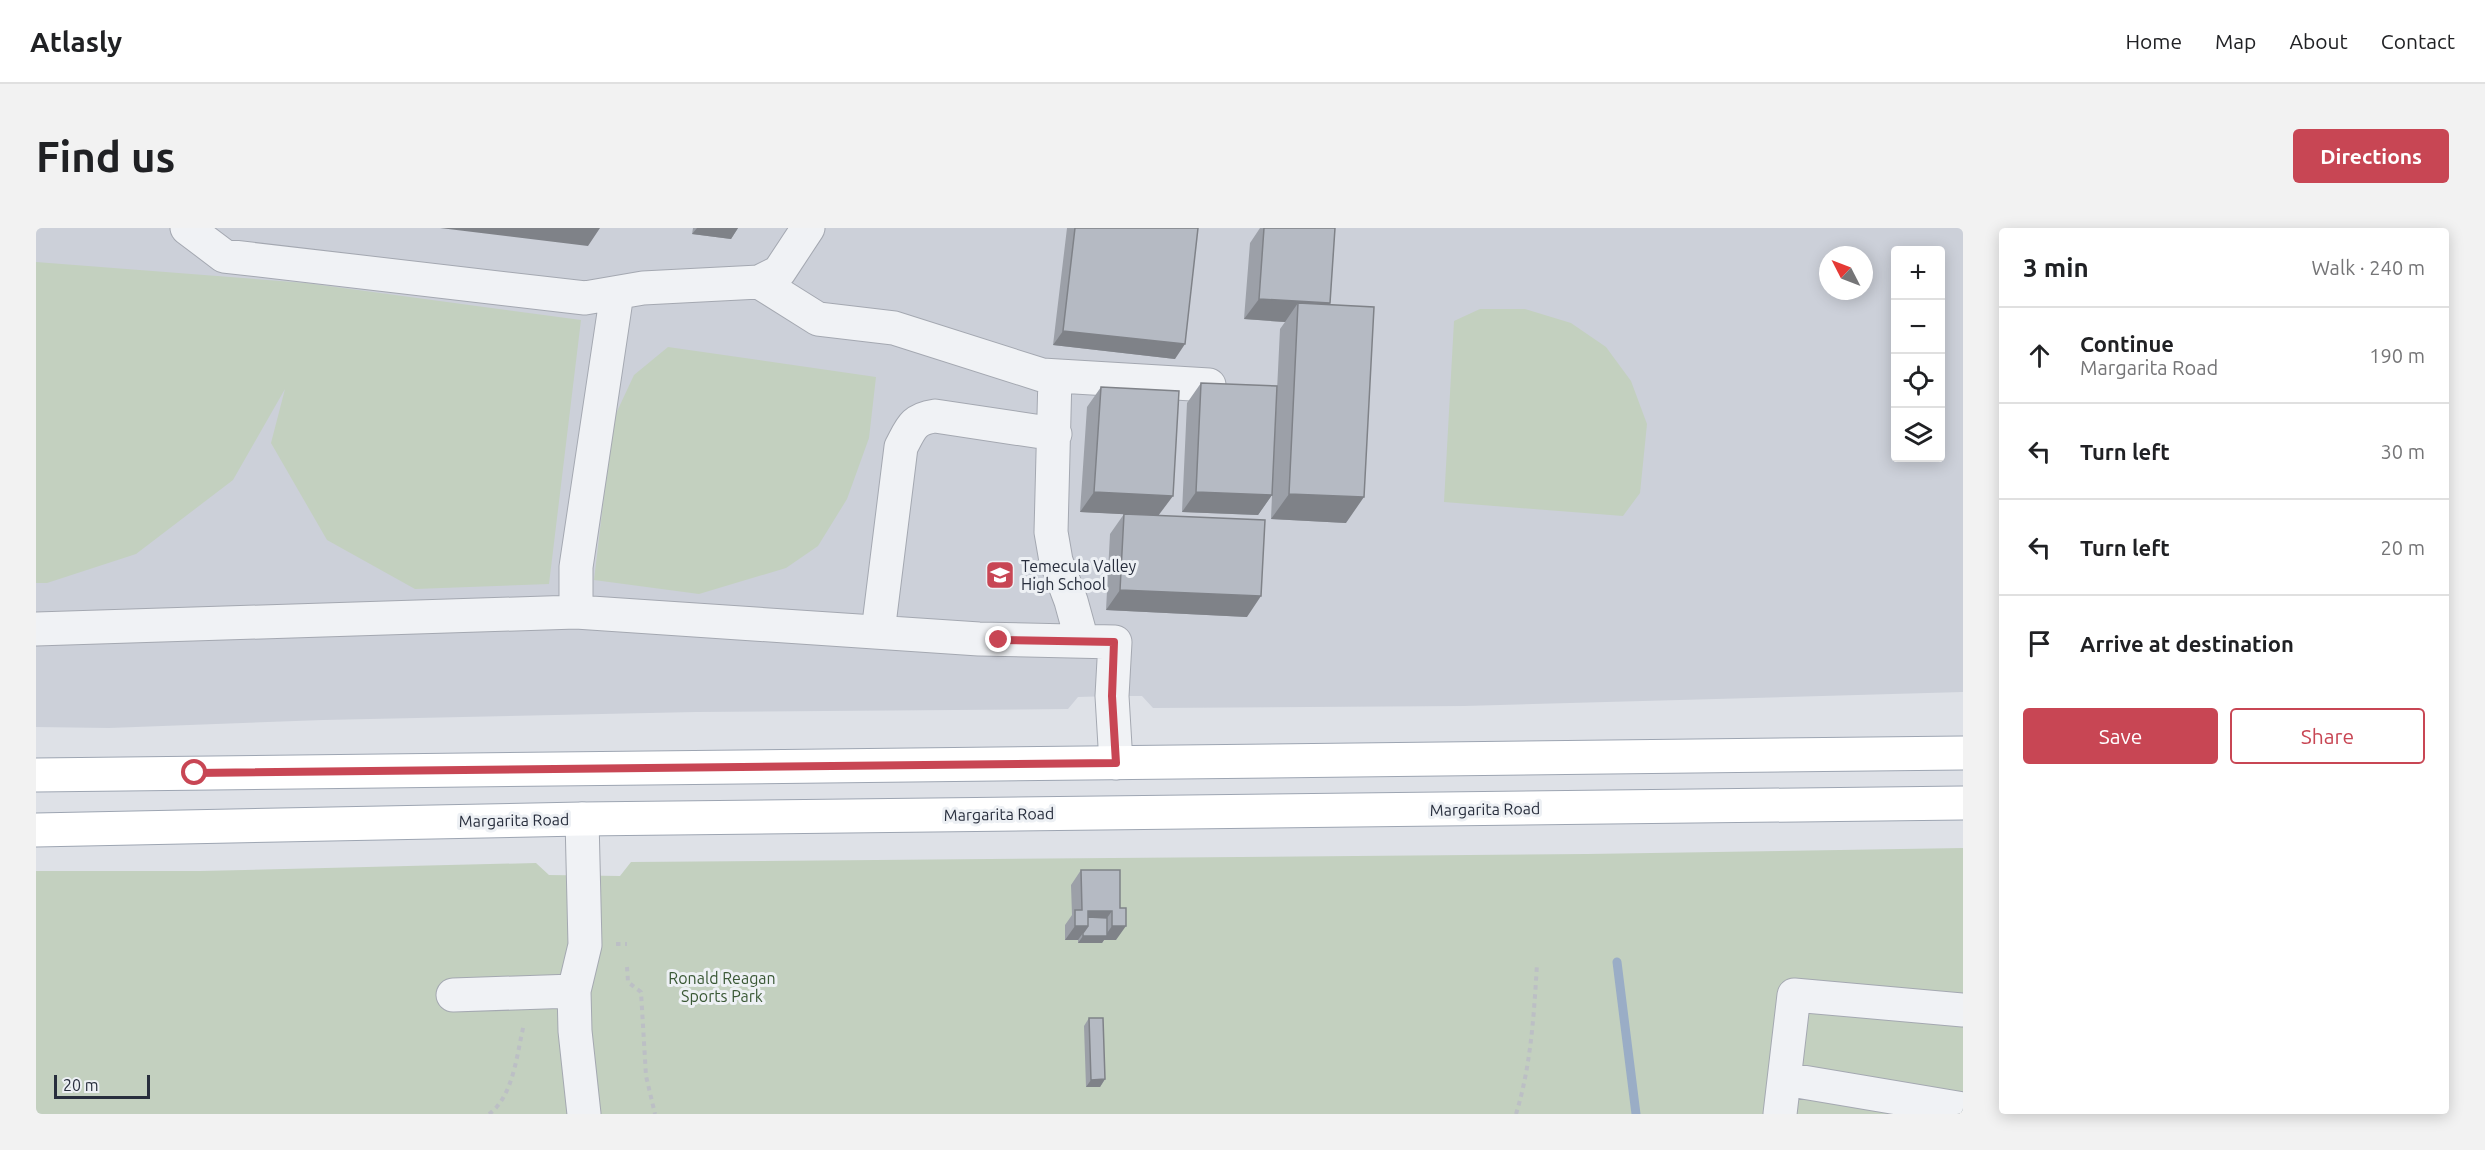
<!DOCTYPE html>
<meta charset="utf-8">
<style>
body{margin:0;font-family:Ubuntu,sans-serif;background:#f2f2f2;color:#202124}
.controls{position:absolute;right:18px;top:18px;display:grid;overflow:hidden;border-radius:6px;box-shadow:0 3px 15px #0003}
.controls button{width:54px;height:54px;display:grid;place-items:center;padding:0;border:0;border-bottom:2px solid #e0e0e0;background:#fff;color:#202124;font:30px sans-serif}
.compass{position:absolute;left:1783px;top:18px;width:54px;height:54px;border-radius:50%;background:#fff;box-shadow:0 3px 15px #0003;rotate:312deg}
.scale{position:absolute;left:18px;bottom:15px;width:96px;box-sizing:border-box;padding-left:6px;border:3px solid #282e3d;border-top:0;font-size:16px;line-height:21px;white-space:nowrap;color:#282e3d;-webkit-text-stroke:4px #edf0f4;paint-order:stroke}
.stop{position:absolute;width:18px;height:18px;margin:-14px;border:4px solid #c84654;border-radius:50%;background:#fff}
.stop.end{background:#c84654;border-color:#fff;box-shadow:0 2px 6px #0008}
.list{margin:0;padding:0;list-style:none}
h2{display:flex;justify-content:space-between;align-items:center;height:78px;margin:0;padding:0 24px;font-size:26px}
h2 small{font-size:20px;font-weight:400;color:#757577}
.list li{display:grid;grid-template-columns:39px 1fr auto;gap:18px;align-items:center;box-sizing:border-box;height:96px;padding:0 24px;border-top:2px solid #e0e0e0}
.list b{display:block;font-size:22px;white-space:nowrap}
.list p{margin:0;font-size:20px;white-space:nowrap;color:#757577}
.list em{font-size:20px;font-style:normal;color:#757577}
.actions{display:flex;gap:12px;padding:18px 24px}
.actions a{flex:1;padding:14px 0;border:2px solid #c84654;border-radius:6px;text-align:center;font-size:21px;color:#c84654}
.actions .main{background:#c84654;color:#fff}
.icon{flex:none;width:33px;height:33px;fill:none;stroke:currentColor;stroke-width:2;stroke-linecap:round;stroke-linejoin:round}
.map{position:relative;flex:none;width:1927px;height:886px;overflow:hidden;border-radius:6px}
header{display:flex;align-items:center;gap:36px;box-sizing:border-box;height:84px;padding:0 30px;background:#fff;border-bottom:2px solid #e0e0e0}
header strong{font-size:28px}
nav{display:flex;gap:33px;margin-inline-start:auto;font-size:21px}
.intro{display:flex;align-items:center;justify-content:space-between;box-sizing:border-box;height:144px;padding:0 36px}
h1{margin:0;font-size:42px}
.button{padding:15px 27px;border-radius:6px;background:#c84654;color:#fff;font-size:21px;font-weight:700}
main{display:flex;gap:36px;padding:0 36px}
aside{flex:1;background:#fff;border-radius:6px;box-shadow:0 3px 15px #0003}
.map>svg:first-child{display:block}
.built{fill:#ccd0d9;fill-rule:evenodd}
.green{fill:#c3d0bf}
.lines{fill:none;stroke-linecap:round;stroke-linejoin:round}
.stream{stroke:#9aadc6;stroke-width:9}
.minor-casing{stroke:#a4a8b1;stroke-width:35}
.major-casing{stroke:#9da5b2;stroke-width:35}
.path{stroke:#bcbfc5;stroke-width:4;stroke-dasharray:4.5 4.5;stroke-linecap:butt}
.minor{stroke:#f0f2f5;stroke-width:33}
.major{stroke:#fff;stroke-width:33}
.wall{fill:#9ca0a8}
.shaded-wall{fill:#7f8288}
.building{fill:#b5bac3;stroke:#7f8288;stroke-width:1.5}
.route{stroke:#c84654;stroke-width:8}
.labels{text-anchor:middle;stroke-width:6;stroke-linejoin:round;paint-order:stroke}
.poi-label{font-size:16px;fill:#282e3d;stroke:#edf0f4;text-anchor:start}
.street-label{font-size:16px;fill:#282e3d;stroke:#edf0f4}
.park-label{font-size:16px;fill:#3a5835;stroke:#edf0f4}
</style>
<header>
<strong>Atlasly</strong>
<nav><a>Home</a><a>Map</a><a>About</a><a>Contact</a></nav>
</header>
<div class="intro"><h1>Find us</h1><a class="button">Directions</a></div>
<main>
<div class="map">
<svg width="1927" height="886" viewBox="0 0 1927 886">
<rect width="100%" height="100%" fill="#dee1e7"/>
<path class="built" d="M0 0H1927V464L1428 478 1117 480 1106 468H1076L1042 469 1032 481 660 484 287 492 73 500 0 499ZM1860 22H1904V230H1860ZM1792 27H1828V63H1792Z"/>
<path class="green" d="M0 34 270 55 545 92 513 356 379 361 291 312 235 215 249 161 197 252 100 326 11 355H0Z
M1444 81H1489L1535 95 1570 119 1595 153 1611 196 1604 265 1587 288 1408 274 1418 93Z
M632 119 840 149 833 210 811 271 782 318 750 340 663 366 558 352 577 192 598 147Z
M1927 620V886H0V643H164L500 635 513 647 584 648 595 634 1551 626Z"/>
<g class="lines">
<path class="stream" d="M1581 734 1600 886"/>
<g class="minor-casing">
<path id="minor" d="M151 0 188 28 549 70 607 60 723 54 782 91 858 100 1006 147 1173 157
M723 54 743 44 772 0
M1019 148 1015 304 1020 333 1035 373 1046 413
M540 384V339L581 65
M0 401 540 384 943 411 1079 414 1076 468 1080 535
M842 404 865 219C875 200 877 191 899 188L1019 206
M546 591 549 717 538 763 539 803 548 886
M417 767 538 763
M1749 851 1927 881
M1744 886 1758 767 1927 782"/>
</g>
<g class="major-casing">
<path id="major" d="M0 547 1927 525
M0 602 546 591 1927 575"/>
</g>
<path class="path" d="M580 716H591
M591 739 592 754 605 764 610 848 619 886
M453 886C478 868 481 824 488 796
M1480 886C1495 838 1498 786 1501 736"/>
<use href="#minor" class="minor"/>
<use href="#major" class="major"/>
</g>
<path class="wall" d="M657 0H702L695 11 656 6Z
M1031 0H1162L1139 131 1017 117Z
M1224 0H1299L1294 75 1293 77 1310 295 1235 291 1236 267 1222 287 1146 284 1151 175 1165 155 1236 265 1244 101 1249 94 1208 91 1214 15Z
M1065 159 1123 287 1211 389 1070 382 1074 306 1088 286 1044 284 1051 179Z
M1045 642H1084L1080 712H1068L1066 715H1042V712H1029V697L1036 687 1035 657Z
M1053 790 1069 851 1064 859H1050L1048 798Z"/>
<path class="shaded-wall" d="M404 0H564L552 18Z
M661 0H702L695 11 656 6Z
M1223 71 1294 75 1280 95 1262 75 1249 94 1208 91Z
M1027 103 1149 116 1139 131 1017 117Z
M1058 264 1137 268 1122 288 1044 284Z
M1160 264 1236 267 1222 287 1146 284Z
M1253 266 1328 269 1310 295 1235 291Z
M1084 362 1225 368 1211 389 1070 382Z
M1052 683H1076L1066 697H1047Z
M1039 698H1052L1042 712H1029Z
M1076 698H1090L1080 712H1068L1066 715H1042L1047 708H1069Z
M1069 851 1064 859H1050L1055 852Z"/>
<path class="building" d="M1039 0H1162L1149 116 1027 103Z
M1228 0H1299L1294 75 1223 71Z
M1262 75 1338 79 1328 269 1253 266Z
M1165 155 1241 158 1236 267 1160 264Z
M1065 159 1143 163 1137 268 1058 264Z
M1088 286 1229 292 1225 368 1084 362Z
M1045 642H1084V680H1090V698H1076V683H1052V698H1039V682H1046Z
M1052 689 1071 690V708H1047V705L1052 698Z
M1053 790H1067L1069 851 1055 852Z"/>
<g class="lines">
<path class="route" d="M159 545 1080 535 1076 468 1078 414 963 412"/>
</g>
<defs>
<g id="school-square" transform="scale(1.5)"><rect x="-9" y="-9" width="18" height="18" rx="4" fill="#c84654" stroke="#edf0f4"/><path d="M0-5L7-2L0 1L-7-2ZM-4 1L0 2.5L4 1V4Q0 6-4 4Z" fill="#fff"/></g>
</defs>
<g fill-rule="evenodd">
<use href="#school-square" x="964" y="347"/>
</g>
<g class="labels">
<g class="poi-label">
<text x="985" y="344">Temecula Valley<tspan x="985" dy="18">High School</tspan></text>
</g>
<g class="street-label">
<text transform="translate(1449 581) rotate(-1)" y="6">Margarita Road</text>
<text transform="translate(963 586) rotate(-1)" y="6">Margarita Road</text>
<text transform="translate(478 592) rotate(-1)" y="6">Margarita Road</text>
</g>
<g class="park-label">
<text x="686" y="756">Ronald Reagan<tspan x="686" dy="18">Sports Park</tspan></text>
</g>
</g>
</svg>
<div class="controls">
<button>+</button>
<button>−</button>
<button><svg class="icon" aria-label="locate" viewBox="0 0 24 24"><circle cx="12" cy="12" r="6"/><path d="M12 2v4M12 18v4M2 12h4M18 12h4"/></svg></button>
<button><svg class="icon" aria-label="layers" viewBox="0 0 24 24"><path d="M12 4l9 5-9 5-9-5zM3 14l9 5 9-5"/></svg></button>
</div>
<svg class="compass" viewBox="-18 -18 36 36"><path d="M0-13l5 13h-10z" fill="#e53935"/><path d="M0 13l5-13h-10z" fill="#757577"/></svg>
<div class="scale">20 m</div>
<div class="stop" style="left:159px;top:545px"></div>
<div class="stop end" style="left:963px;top:412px"></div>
</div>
<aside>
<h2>3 min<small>Walk · 240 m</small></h2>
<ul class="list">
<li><svg class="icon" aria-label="ahead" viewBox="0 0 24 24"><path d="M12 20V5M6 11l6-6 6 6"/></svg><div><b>Continue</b><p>Margarita Road</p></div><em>190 m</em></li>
<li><svg class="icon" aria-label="left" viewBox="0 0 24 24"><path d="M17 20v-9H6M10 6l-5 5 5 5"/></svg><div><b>Turn left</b></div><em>30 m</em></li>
<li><svg class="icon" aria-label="left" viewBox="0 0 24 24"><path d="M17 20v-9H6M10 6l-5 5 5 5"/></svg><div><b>Turn left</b></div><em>20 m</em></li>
<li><svg class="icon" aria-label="arrive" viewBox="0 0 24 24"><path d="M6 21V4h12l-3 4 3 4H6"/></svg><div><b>Arrive at destination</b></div></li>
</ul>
<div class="actions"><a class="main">Save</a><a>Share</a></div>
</aside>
</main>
